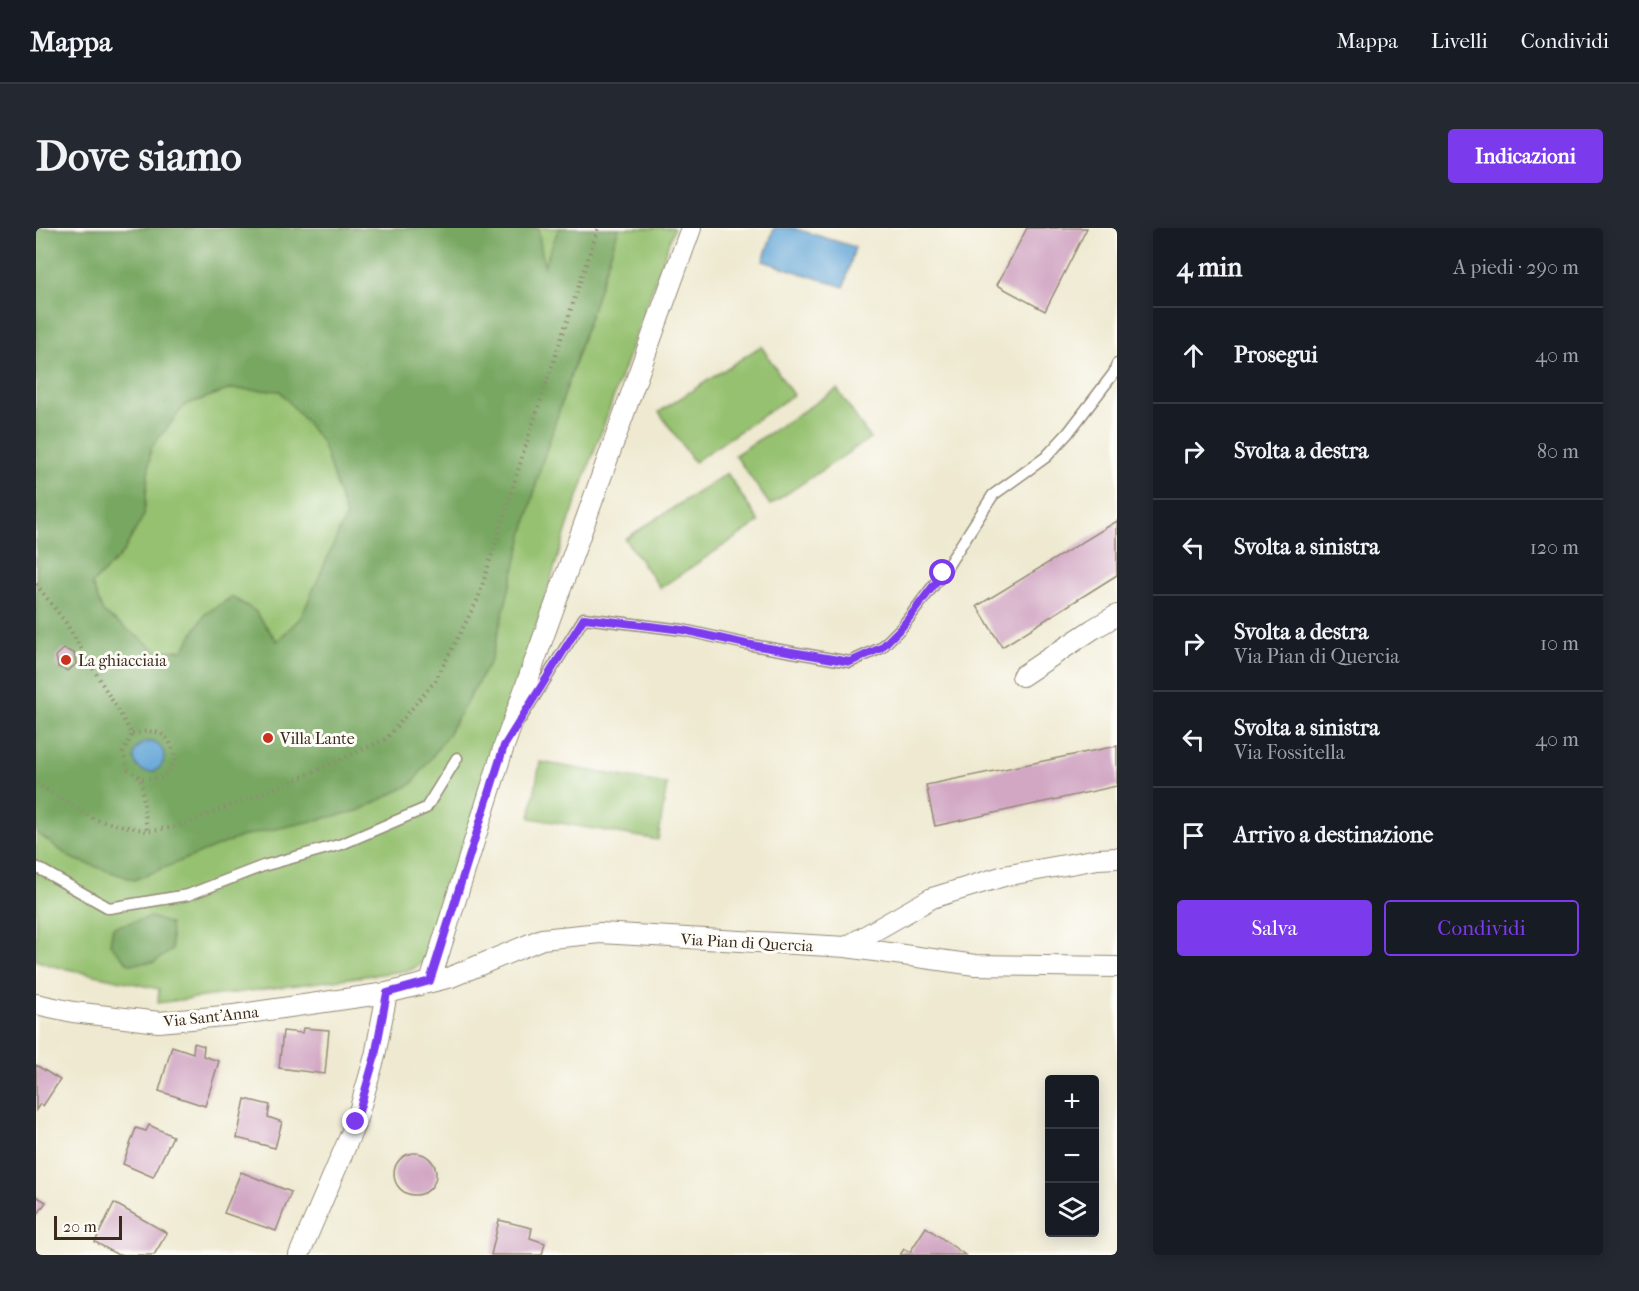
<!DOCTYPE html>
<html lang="it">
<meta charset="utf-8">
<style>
body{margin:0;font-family:"IM FELL French Canon",serif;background:#242831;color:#f1f3f6}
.controls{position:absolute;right:18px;bottom:18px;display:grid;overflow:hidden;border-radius:6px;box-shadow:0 3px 15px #0003}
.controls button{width:54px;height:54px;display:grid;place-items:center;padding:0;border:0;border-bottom:2px solid #363941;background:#171b24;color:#f1f3f6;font:30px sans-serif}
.scale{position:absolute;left:18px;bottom:15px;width:68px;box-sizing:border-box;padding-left:6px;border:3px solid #3b2a1e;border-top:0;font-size:16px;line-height:21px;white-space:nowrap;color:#3b2a1e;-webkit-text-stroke:4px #fdfcf7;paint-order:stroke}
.stop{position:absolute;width:18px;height:18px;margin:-14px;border:4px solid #7c3aed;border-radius:50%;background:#fff}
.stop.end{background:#7c3aed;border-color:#fff;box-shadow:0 2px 6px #0008}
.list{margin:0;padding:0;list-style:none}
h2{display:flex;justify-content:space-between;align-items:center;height:78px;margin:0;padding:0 24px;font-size:26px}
h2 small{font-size:20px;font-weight:400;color:#9ea1a6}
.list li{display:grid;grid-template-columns:39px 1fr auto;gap:18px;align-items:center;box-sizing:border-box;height:96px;padding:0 24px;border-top:2px solid #363941}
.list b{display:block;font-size:22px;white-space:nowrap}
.list p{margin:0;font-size:20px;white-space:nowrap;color:#9ea1a6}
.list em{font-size:20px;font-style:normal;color:#9ea1a6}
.actions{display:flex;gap:12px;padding:18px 24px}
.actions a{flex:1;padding:14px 0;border:2px solid #7c3aed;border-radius:6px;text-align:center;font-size:21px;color:#7c3aed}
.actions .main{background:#7c3aed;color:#fff}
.icon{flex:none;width:33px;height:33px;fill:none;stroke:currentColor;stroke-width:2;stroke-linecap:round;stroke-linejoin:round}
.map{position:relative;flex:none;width:1081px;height:1027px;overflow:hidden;border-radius:6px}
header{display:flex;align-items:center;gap:36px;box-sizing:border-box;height:84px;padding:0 30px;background:#171b24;border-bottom:2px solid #363941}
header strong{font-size:28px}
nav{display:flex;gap:33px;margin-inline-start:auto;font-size:21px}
.intro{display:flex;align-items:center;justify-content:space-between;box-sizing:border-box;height:144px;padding:0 36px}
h1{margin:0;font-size:42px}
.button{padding:15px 27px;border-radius:6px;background:#7c3aed;color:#fff;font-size:21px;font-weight:700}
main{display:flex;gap:36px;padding:0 36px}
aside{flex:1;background:#171b24;border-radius:6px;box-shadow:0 3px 15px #0003}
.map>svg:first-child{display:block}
.green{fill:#95c16f;stroke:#687646;stroke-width:1.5}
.forest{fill:#78a762;stroke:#5a6840;stroke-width:1.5;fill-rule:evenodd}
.water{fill:#63a6d7;stroke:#4f687a;stroke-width:1.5}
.building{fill:#d2a7c4}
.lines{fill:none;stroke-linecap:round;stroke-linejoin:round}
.service-casing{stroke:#948a77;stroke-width:13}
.minor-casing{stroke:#948a77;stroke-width:22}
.path{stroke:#948a77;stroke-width:4;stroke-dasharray:1.5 4.5;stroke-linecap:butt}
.service{stroke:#fff;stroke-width:10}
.minor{stroke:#fff;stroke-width:20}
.route{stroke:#7c3aed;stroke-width:8}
.poi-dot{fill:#c8321e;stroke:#fdfcf7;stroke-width:2}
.labels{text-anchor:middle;stroke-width:6;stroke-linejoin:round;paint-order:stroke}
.poi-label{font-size:16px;fill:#3b2a1e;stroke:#fdfcf7;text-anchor:start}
.street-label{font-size:16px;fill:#3b2a1e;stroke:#fdfcf7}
</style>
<header>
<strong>Mappa</strong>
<nav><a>Mappa</a><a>Livelli</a><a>Condividi</a></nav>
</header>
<div class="intro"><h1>Dove siamo</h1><a class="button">Indicazioni</a></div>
<main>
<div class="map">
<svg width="1081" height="1027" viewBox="0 0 1081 1027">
<rect width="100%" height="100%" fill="#fdfcf7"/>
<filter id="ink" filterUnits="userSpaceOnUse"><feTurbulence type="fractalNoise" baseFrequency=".0167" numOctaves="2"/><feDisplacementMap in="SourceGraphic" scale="12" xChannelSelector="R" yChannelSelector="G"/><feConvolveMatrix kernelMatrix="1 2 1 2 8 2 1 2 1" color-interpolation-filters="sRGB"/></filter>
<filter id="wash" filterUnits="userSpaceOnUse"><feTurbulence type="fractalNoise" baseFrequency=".008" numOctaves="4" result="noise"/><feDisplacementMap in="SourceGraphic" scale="24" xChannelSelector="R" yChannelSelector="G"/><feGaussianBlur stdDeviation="1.35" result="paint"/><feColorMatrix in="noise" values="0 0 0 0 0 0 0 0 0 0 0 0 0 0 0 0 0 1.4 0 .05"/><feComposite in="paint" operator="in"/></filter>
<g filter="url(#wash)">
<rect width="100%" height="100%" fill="#eee9d0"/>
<path class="green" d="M0 0H638L534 291 395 729 375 742 122 775 123 761 13 737 0 732Z
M725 118 757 167 658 234 623 184Z
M801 161 834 210 734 277 699 227Z
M691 245 723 294 624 360 589 311Z
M504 534 631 556 622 612 494 590Z"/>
<path class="forest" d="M0 0H502L508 38 523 0H583L505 238 455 432 411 508 376 556 322 583 207 608 98 652 35 630 0 604ZM195 161 244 163 286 214 310 288 265 389 241 413 219 383 196 369 169 386 147 422 122 423 67 384 56 356 86 326 108 287 115 220 149 177Z
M115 689 134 696 136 722 118 734 93 736 74 716 77 699Z"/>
<path class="water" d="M738 0H757L819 19 808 59 727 33Z
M98 529a15 15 0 1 1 30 0a15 15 0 1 1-30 0Z"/>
<g id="blocks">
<path class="building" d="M991 0H1051L1009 83 961 57Z
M1081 293V347L966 419 941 378Z
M28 421 38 425 40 436 32 443 22 439 20 428Z
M1081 518V558L899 598 890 557Z
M267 800 293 802 289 846 243 840 247 803 266 805Z
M158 815 168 818 167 828 183 833 169 878 123 863 136 818 157 825Z
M0 837 24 852 7 878 4 876 0 882Z
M209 871 234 877 232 889 246 894 239 920 201 910Z
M113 897 137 908 117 949 87 936 100 900 110 903Z
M358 946a21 21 0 1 1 42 0a21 21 0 1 1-42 0Z
M205 944 255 964 240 1003 188 985Z
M0 968 10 974 0 989Z
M78 975 131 1005 118 1027H82L59 1014Z
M463 992 496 1000 494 1010 509 1015 506 1027H455Z
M890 999 929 1027H864L868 1021 874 1024Z"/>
</g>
</g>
<g filter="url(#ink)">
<use href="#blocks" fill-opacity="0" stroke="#948a77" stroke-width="1.5"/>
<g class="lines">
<g class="service-casing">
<path id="service" d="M485 490 548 390 647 402 710 416 814 434 845 420 866 399 907 345 957 267 1010 229 1032 205 1078 145 1081 136
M0 639 73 680 152 667 227 638 306 616 390 580 421 530"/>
</g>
<g class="minor-casing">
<path id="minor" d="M986 448 1057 401 1081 387
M810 719 896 670 968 648 1062 631 1081 630
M394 754 468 518 655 0
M0 776 37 784 123 794 198 787 351 765 415 749 506 711 564 705 810 719 939 737 1081 739
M263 1027 320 894 339 828 351 765"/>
</g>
<path class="path" d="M0 356 30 395 96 506 87 525 92 541 105 550 111 603 140 599 259 552 350 511 399 453 442 371 493 207 562 0
M96 506C124 499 135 506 140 534L126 550H105
M0 555 60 592 111 603"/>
<use href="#service" class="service"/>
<use href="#minor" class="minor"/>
</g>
</g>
<g class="lines" filter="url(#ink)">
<path class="route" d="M320 894 339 828 351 765 394 753 468 518 548 390 647 402 710 416 814 434 845 420 866 399 907 345"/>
</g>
<g class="poi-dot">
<circle cx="30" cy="432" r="6"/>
<circle cx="232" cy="510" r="6"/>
</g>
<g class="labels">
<g class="poi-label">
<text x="42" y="438">La ghiacciaia</text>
<text x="244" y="516">Villa Lante</text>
</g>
<g class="street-label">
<text transform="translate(711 714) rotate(3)" y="6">Via Pian di Quercia</text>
<text transform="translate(175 788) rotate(-6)" y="6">Via Sant'Anna</text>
</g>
</g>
</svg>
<div class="controls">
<button>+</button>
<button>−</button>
<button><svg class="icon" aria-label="layers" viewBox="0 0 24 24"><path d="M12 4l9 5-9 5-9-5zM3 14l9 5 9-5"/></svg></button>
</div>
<div class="scale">20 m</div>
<div class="stop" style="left:907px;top:345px"></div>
<div class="stop end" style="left:320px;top:894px"></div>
</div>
<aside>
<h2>4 min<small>A piedi · 290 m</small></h2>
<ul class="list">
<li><svg class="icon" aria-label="ahead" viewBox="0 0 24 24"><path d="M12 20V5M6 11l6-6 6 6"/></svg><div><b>Prosegui</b></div><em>40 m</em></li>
<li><svg class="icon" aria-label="right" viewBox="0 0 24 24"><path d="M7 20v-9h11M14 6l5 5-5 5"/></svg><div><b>Svolta a destra</b></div><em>80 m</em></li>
<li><svg class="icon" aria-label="left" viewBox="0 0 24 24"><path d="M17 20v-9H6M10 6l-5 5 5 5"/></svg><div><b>Svolta a sinistra</b></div><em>120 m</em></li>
<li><svg class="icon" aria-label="right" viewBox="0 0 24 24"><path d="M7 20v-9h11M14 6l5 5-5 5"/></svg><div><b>Svolta a destra</b><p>Via Pian di Quercia</p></div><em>10 m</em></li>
<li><svg class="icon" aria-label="left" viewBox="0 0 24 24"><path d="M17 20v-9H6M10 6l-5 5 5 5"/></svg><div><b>Svolta a sinistra</b><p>Via Fossitella</p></div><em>40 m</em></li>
<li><svg class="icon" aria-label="arrive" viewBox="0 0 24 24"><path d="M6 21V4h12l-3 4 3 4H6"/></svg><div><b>Arrivo a destinazione</b></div></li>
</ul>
<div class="actions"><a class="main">Salva</a><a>Condividi</a></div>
</aside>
</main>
